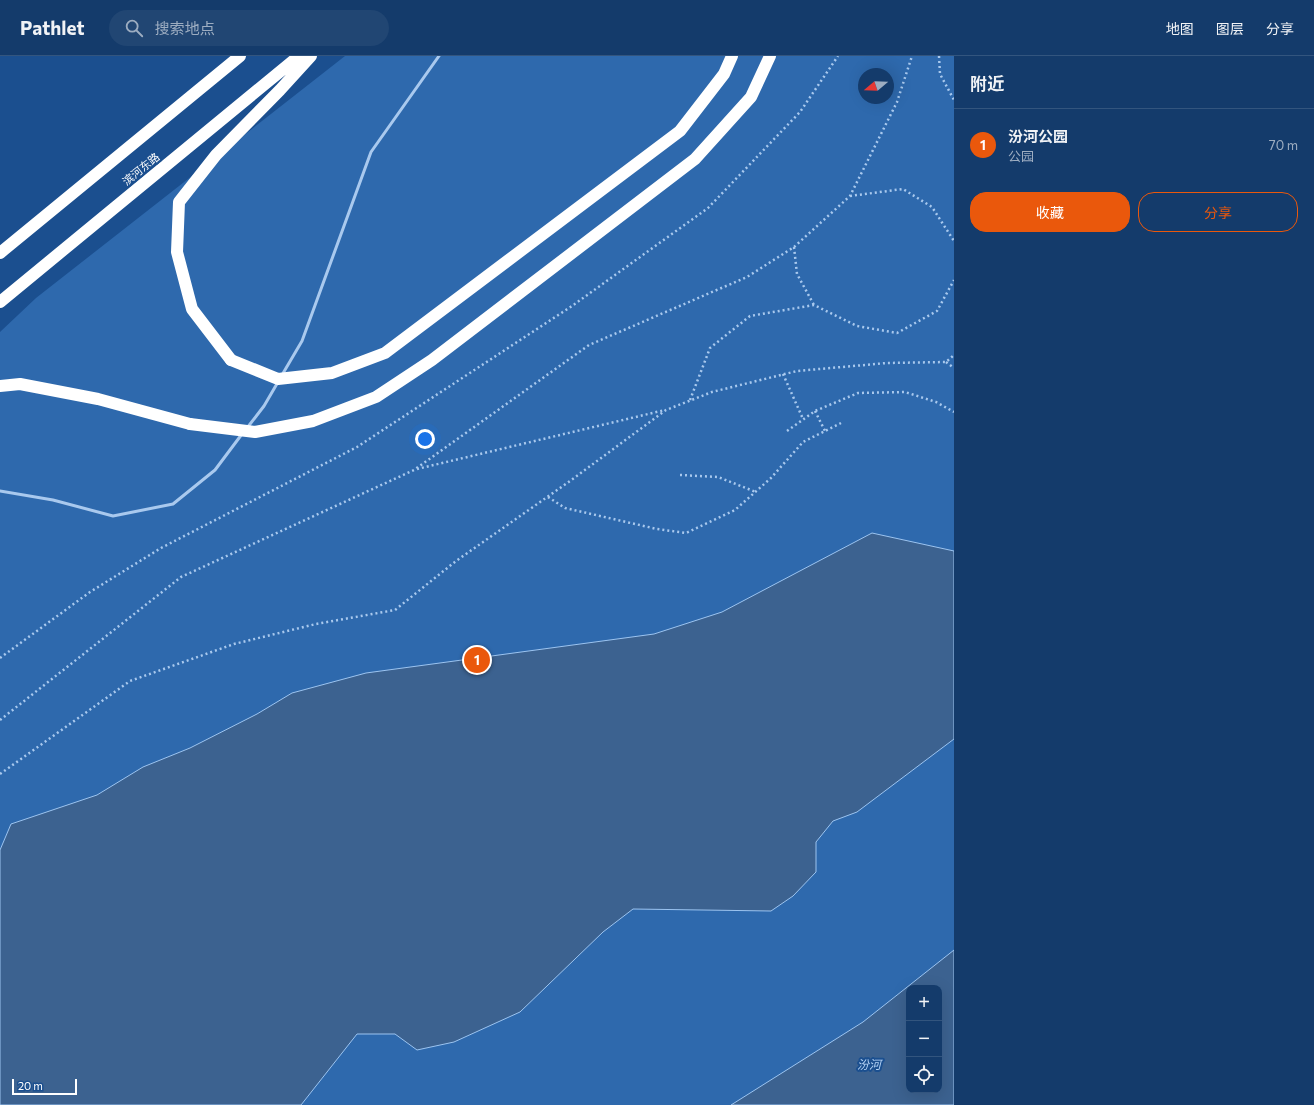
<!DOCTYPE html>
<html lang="zh">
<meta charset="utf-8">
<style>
body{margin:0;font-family:Commissioner,"Noto Sans SC",sans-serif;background:#214673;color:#f1f3f6}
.controls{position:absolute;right:12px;bottom:12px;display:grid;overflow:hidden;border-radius:8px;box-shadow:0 4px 16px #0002}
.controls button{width:36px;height:36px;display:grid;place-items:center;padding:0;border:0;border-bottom:1px solid #33557e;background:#143b6b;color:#f1f3f6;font:20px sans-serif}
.compass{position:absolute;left:858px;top:12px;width:36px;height:36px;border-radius:50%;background:#143b6b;box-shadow:0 4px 16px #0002;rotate:251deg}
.scale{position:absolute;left:12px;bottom:10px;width:65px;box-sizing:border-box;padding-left:4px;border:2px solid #fff;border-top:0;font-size:11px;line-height:14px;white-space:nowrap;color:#fff;-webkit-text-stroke:3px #1b4f8f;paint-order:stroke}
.you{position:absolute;left:425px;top:383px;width:14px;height:14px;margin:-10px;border:3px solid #fff;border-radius:50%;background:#1a73e8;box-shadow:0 0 0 6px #1a73e833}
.badge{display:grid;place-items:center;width:26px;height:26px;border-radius:50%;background:#ea580c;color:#fff;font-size:13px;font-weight:700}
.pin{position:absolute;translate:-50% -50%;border:2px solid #fff;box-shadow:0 1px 4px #0006}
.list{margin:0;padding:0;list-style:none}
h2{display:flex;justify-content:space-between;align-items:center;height:52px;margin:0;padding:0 16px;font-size:17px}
h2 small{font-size:13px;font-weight:400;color:#9dadc1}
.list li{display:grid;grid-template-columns:26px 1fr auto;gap:12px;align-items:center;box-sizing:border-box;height:72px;padding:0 16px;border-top:1px solid #33557e}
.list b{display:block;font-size:15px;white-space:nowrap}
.list p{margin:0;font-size:13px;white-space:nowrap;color:#9dadc1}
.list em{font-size:13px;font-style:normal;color:#9dadc1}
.actions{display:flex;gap:8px;padding:12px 16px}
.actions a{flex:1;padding:9px 0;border:1px solid #ea580c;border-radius:16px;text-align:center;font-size:14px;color:#ea580c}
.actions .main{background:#ea580c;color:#fff}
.icon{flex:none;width:22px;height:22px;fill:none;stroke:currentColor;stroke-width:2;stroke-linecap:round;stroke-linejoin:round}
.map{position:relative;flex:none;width:954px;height:1049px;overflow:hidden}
header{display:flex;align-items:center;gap:24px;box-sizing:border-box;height:56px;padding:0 20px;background:#143b6b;border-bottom:1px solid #33557e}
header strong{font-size:19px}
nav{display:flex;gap:22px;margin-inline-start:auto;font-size:14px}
.search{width:280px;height:36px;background:#214673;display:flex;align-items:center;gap:10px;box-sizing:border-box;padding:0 14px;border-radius:22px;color:#9dadc1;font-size:15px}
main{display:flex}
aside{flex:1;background:#143b6b}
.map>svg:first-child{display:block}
.green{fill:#2e69ad;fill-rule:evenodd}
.water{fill:#3c6290;stroke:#9cc4f0;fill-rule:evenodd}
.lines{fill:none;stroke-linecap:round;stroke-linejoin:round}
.path{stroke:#a9c9ee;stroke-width:2.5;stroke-dasharray:2 3;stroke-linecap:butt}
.lane{stroke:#a9c9ee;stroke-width:3}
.highway{stroke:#fff;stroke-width:12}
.highway-bridge{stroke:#fff;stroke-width:12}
.labels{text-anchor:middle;stroke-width:4;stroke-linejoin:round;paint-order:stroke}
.street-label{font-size:11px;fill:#fff;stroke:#1b4f8f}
.water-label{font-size:12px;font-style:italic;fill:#b5d3f5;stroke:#1b4f8f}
</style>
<header>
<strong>Pathlet</strong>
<div class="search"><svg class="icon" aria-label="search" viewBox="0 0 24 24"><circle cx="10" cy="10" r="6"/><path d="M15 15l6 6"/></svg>搜索地点</div>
<nav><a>地图</a><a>图层</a><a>分享</a></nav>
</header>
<main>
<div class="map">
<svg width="954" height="1049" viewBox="0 0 954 1049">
<rect width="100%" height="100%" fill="#1b4f8f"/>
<path class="green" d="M345 0H954V1049H0V276L36 242ZM864 18H888V42H864ZM909 932H939V1034H909Z"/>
<path class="water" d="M872 477 954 495V683L857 756 833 765 816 786V816L793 840 771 855 633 853 603 876 520 956 454 986 417 994 395 978H357L301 1049H0V794L11 768 97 739 143 711 190 692 257 658 292 637 366 617 654 578 722 556Z
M954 894V1049H731L863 966ZM909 932H939V1034H909Z"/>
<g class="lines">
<path class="path" d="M939 0 940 18 954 44
M850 140 903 133 932 151 954 185
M794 191 797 218 814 249
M946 306 954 312
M783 318 803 363
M690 344 710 292 750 260 814 249 857 270 897 277 937 255 954 224
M815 355 825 375
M787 375 815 355 858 337 905 336 936 346 954 356
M417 413 665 354
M680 419 718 421 756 436
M548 441 565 452 657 473 686 477 735 454 771 422 803 386 841 367
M0 602 90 536 161 492 357 391 572 250 708 152 800 56 838 0
M0 664 181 521 414 414 589 289 747 221 794 191 850 140 897 46 912 0
M0 718 130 625 234 588 316 568 395 554 456 505 570 425 666 354 712 336 797 315 887 307 946 306 954 299"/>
<path class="lane" d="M282 319 302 285 371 96 439 0
M247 372 264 350 278 326
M0 435 53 444 113 460 173 448 215 414 242 378"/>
<path class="highway" d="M0 197 240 0
M0 246 299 0
M231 304 192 253 177 196 179 146 216 99 280 34 311 0
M0 330 20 328 98 343 190 368"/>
<path class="highway-bridge" d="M231 304 278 323 332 317 385 297 680 75 724 18 732 0
M190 368 255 376 313 365 376 341 432 304 695 103 751 41 770 0"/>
</g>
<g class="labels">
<g class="street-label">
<text transform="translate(141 113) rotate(-39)" y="4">滨河东路</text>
</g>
<g class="water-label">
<text x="869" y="1013">汾河</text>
</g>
</g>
</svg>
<div class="controls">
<button>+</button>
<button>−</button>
<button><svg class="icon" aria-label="locate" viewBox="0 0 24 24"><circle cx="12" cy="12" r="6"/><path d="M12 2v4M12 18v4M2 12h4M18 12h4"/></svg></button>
</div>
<svg class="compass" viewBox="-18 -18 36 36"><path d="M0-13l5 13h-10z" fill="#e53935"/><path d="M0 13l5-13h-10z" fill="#9dadc1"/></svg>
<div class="scale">20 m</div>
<div class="you"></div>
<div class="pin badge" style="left:477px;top:604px">1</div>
</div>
<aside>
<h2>附近<small></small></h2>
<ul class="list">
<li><span class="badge">1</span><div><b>汾河公园</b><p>公园</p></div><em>70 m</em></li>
</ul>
<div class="actions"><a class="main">收藏</a><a>分享</a></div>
</aside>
</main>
